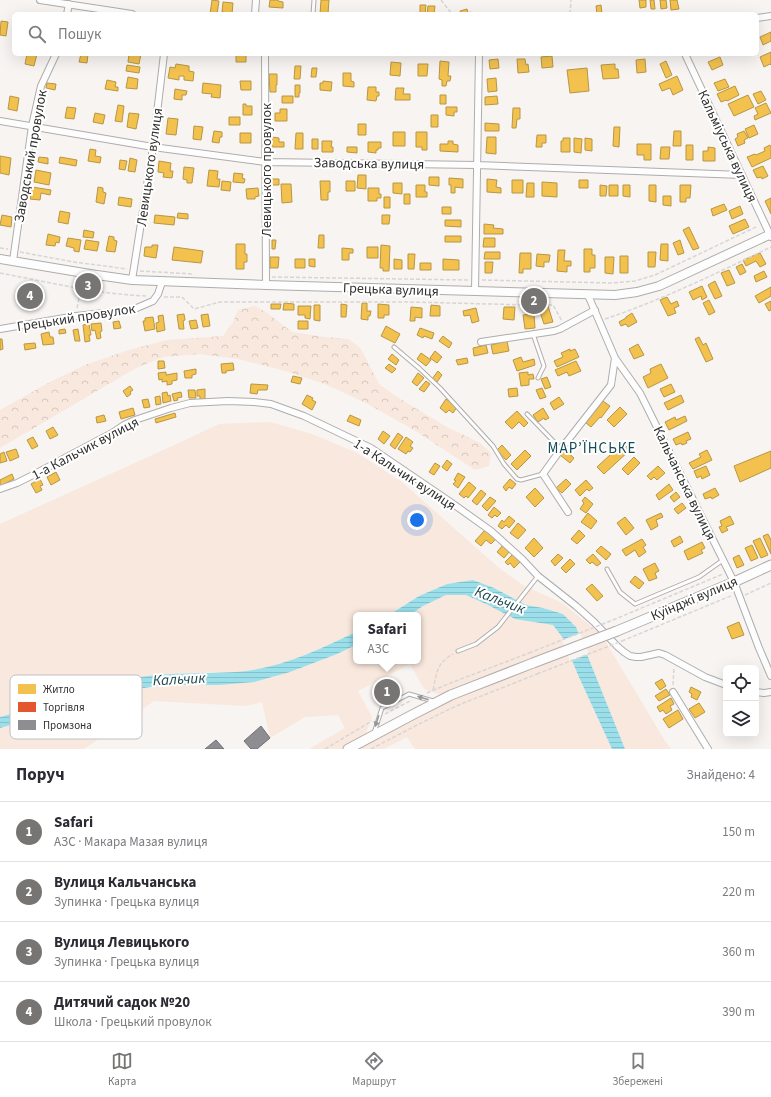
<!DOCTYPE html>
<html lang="uk">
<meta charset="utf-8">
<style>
body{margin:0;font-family:"Source Sans 3",sans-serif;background:#f7f7f7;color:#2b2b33}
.controls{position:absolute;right:12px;bottom:12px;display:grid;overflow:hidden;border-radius:6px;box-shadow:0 4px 16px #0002}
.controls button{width:36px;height:36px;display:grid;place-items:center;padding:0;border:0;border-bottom:1px solid #e1e1e2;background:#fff;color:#2b2b33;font:20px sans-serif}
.you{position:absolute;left:417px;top:520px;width:14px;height:14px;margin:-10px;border:3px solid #fff;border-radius:50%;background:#1a73e8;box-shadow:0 0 0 6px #1a73e833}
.badge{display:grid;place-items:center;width:26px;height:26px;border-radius:50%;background:#767573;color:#fff;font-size:13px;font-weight:700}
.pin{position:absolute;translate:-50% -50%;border:2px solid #fff;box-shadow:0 1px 4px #0006}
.popup{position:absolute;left:353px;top:612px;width:68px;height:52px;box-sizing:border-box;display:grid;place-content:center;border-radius:6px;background:#fff;filter:drop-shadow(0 1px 3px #0005);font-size:13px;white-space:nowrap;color:#7c7c81}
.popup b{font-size:15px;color:#2b2b33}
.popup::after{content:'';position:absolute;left:50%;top:100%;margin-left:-8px;border:8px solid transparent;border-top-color:#fff}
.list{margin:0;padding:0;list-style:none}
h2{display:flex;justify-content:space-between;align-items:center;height:52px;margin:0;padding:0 16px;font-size:17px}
h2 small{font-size:13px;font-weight:400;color:#7c7c81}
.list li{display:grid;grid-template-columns:26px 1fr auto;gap:12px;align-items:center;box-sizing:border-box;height:60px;padding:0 16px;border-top:1px solid #e1e1e2}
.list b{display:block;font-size:15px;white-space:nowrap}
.list p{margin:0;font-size:13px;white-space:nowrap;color:#7c7c81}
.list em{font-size:13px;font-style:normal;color:#7c7c81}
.icon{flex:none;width:22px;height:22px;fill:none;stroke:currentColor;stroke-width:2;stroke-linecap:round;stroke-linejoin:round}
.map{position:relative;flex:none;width:771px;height:749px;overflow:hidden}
.search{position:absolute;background:#fff;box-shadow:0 4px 16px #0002;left:12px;right:12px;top:12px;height:44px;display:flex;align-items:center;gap:10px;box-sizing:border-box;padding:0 14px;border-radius:6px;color:#7c7c81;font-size:15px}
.sheet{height:292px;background:#fff}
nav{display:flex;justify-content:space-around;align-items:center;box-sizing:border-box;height:56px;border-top:1px solid #e1e1e2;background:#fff;font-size:11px;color:#7c7c81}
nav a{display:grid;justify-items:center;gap:2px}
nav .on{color:#767573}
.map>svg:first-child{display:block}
.green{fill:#f9e8dd}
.forest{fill:url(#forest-crowns)}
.water{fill:url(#water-rules)}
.pier{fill:#f7f4f2}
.homes{fill:#f2c14e;stroke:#b89645}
.shops{fill:#e4572e;stroke:#ae4b2e}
.industry{fill:#8d8d92;stroke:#717174}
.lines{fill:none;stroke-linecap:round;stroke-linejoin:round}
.service-casing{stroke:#afadac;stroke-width:5}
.minor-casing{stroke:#afadac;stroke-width:8}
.tertiary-casing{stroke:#afadac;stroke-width:10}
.secondary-casing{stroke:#afadac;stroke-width:11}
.path{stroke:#d7d6d6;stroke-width:1.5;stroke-dasharray:4 2;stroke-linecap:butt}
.service{stroke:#fefdfd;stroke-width:3}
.minor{stroke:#fefdfd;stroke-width:6}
.tertiary{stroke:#fefdfd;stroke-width:8}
.secondary{stroke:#fefdfd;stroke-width:9}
.secondary-bridge-casing{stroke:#afadac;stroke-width:11;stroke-linecap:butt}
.path-bridge{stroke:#d7d6d6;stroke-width:1.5;stroke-dasharray:4 2;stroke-linecap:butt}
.secondary-bridge{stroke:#fefdfd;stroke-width:9}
.oneway{fill:#989696}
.labels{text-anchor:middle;stroke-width:4;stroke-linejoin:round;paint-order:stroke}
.street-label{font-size:14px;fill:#31302f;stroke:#fff}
.neighbourhood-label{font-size:15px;letter-spacing:1px;fill:#124d57;stroke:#fff}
.water-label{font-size:15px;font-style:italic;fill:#1a474e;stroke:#fff}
.key{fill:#fff;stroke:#c1c1c1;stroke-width:1}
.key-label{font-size:11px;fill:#31302f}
</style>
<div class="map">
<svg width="771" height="749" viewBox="0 0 771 749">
<defs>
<pattern id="forest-crowns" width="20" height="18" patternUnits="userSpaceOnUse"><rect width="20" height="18" fill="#f9e8dd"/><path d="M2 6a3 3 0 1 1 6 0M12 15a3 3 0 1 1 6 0" fill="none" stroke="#d6c7be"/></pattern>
<pattern id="water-rules" width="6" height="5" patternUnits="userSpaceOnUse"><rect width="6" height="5" fill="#9bdfeb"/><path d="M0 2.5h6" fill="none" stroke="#86c0ca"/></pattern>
</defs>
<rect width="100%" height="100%" fill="#f7f4f2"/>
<path class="green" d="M270 422 312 434 357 453 402 482 499 568 523 585 562 603 601 634 582 641 563 614 543 608 526 605 494 588 473 580 447 584 419 596 388 615H356V632C318 650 279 669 236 672 204 674 171 672 140 677 125 679 113 686 99 690 67 701 33 707 0 717V524L181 442 219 424Z
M446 595H466L488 605 534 622 553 625 563 638 567 647 444 696 424 689 410 664 358 691 372 717 365 736 342 749H309L345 728 338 715 305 717 270 738 262 702 245 706 154 701 84 749H0V728L57 712 119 692 163 685 254 682 290 672 337 654 356 645V661H418V615H410L423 606Z
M604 639 665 741 671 749H625L584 647Z
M569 652 578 675 612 749H415L407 737 384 749H354L452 698Z"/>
<path class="forest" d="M255 306 266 312 292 332 325 337 349 339 361 349 379 384 397 397 447 427 480 443 491 453 489 466 475 470 414 430 366 403 325 384 289 372 238 359 199 354 163 357 136 368 0 448V410L50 382 85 365 129 350 167 340 223 336 233 322 238 310Z"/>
<path class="water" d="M473 580 494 588 526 605 543 608 563 614 576 627 625 749H612L578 675 563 638 553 625 515 619 488 605 466 595H446L423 606 410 615H389L419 596 447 584Z
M356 632V645L337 654 290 672 254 682 219 685H163L119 692 57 712 0 728V717C33 707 67 701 99 690 113 686 125 679 140 677 171 672 204 674 236 672 279 669 318 650 356 632Z"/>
<path class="pier" d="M580 633 589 654 570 661 562 640Z"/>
<path class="homes" d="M212 0 219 1 217 14H210Z
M270 0H278V1L283 2V8L269 7Z
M321 0H329L328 14H320Z
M639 0H646V7L640 8Z
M650 0H654L655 9H651Z
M660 0H666L667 8 661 9Z
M670 0H677L679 9 671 10Z
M223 2 233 3 232 14 222 12Z
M420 5H426L425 14H420Z
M601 5 602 14H597L596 6Z
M428 6H435L434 14H427Z
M467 9 468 13 471 12V14H461L460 11Z
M1 21 8 22 6 36 0 35Z
M771 32V41L763 45 760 37Z
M771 52V65L770 64 764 67 760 57Z
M27 54H37L34 66 25 64Z
M81 54H88L87 63 79 62Z
M129 54H141L139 64 128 62Z
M236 54H243V55H246V62H236Z
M552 56 553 67 542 68 541 57Z
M720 57 723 65 712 70 708 62Z
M498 59 499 68 490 69 489 60Z
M517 59H525L526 65 528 64 529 72 518 73Z
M645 59 646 72 637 73 636 60Z
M440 61 449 62 448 76H451L450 81H447L446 86H442V80L439 79Z
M666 61 672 75 666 78 660 64Z
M391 62 401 63 400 76 390 75Z
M176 64 189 66V71L194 72 193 81 184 80V76H179V80L168 78 170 67 175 68Z
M418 64H428L427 76H418Z
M615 64V69H618L619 78 603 79 601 65Z
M127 65 140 67 139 73 126 71Z
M295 66H301L300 79H294Z
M312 68H317L316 77H311Z
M587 68 589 91 570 93 567 70Z
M343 73H351V81L354 82V87L343 86Z
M269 74H277V85H276V92H270Z
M677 76 683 90 673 95 670 88 662 91 659 84Z
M128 77 138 79 137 89 126 88Z
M496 78 497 91 488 92 487 79Z
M725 79 729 87 718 91 714 83Z
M107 80 116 82 115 87H118V91L105 89Z
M240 81H251V90H241Z
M323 81 332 82 331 91 320 90V83H323Z
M47 83 56 84 55 90 46 88Z
M203 83 221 85 220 98 211 97 212 94 202 93Z
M295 85H300V93H299V97H295Z
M735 86 739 95 727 101 726 100 721 102 717 94Z
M368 87H376V92H379V96H377L376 101 367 100Z
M396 88H404L403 94H410V100H395Z
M175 89 187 91 186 95H182V100L174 99Z
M761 91 766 100 758 104 753 94Z
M440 95H446V104H440Z
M748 95 754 107 734 116 728 104Z
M10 96 19 98 17 111 8 109Z
M282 96H293V103H282Z
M497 96 498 104 485 105V97Z
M766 103 771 113 755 120 754 116 758 114 755 108Z
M243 104H246V106H252V115H243Z
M118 105 124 106 122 122 115 121Z
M67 107 76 108 74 119 65 118Z
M446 107H457V112H454V116L446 115Z
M513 108H520V119H517L516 128H512Z
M280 109H287V121H275V113H280Z
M95 113 105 115 103 124 93 122Z
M129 113 139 114 136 129 127 127Z
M431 115H438V127H431Z
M229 117H240V125H229Z
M168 118 178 119 176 135 166 134Z
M485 123 499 124V131H485Z
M358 124H366V135H358Z
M754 125 758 134 749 138 745 129Z
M194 126 203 127 201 140 193 139Z
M614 127H620L619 147 613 146Z
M214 131 222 132V137H220L219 143 212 142Z
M674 131H681V146H673Z
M744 131 748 138 744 140 745 143 738 146 735 139 738 137 737 134Z
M393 132H405V146H393Z
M416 132H427V150H422V147H416Z
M240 133H251V143H240Z
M296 133H303V149H295Z
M537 135H546V143H542V147H536Z
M272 137 279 138V142H284V147H272Z
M487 137H496V154L486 153Z
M563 138H570V152H561V141H563Z
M574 138 582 139 581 153 574 152Z
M585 138 592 139V151L585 150Z
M312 139H318V149H312Z
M322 141H332L331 147H333V152H322Z
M448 141H453V144L458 145V152L440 151V144H448Z
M368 142H381V148H378V150H376V153L368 152Z
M637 144H651V160H644V155H637Z
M686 145H693V160H686Z
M770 145 771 147V158L752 167 747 157 755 154 756 155 765 151 764 148Z
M347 147H357V153L347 152Z
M661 147H670L669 159H660Z
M708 147 715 148V161H703V151H708Z
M90 149 96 150 95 156 101 157 100 163 88 161Z
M0 156 11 158 9 175 0 173Z
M39 157 48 158V164L38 162Z
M60 157 77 160 76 166 59 163Z
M130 158 137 160 135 172 128 171Z
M120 160 127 161 125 170 119 169Z
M159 161 171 163 170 171H173L172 178 163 177 164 173 158 172Z
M763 166 768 176 762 179 761 177 757 178 753 170Z
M184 167 194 168 192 183H187V180L183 179Z
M36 170 51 173 49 185 34 182Z
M209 170 218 171 217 179H220L219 187 207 186Z
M234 173 243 174 242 178 245 179 244 183 233 182Z
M358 175H366V189L357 188Z
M429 177H439V186L429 185Z
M449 178 463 179V188L455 187V193H451V185H449Z
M271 179H279V185H271Z
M487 179 497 180 496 187 501 188V193L487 192Z
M512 180H523V193H512Z
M579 180H588V188H579Z
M222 181 231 182 230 191 221 190Z
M320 181H330V192H328V200H321Z
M346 181H355V191H346Z
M542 182 557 183V197L542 196Z
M393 183H402V194L393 193Z
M527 183H534V197H526Z
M281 184H291L292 202 282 203Z
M416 185H425V192H427V197H416Z
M600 185 607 186 606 196H600Z
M609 185H618V196H609Z
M623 185H630V197L623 196Z
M649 185H656V202L649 201Z
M680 185H691L690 198H686V202H680Z
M32 187 51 190 50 195 41 193 40 200 30 199Z
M98 187 103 188V192L106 193 104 204 96 202Z
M258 188 259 196 255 197V199H247L246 189Z
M368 188H379V194H381V198H377V201H368Z
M404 194H410V204H404Z
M663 196H671V206L663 205Z
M119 197 132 199 131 207 118 205Z
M384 197H390V208H384Z
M771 198V214L765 201Z
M724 204 727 210 713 216 711 209Z
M740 206 743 214 732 219 729 211Z
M442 207H451V214H442Z
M60 211 70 213 68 224 58 222Z
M178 213 188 214V219L177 218Z
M2 215 12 217 11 227 0 225Z
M155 215 175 217 174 225 154 223Z
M382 215H390L389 224H382Z
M745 219 749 227 733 234 729 226Z
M445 220H461V227L445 226Z
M484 224 494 225 493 228 503 229V234H484Z
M689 227 699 248 693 250 683 230Z
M84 230 94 232 93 238 83 237Z
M48 234 60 237 59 243 56 242 55 246 46 245Z
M319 235H324V248H318Z
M109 236 114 237V240L117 241 115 252 106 251Z
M445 236H461V242H445Z
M68 238 81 240 79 252 74 251V248L66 246Z
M484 238H495V247H483Z
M86 240 99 242 97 251 84 249Z
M272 240H276L275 249H272Z
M680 240 684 253 678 255 673 243Z
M236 244H245V254H247V262H244V269H236Z
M661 244H668V261L660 260Z
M152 245H158L156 258 144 256 145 247H152Z
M381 245 390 246 389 271H383V268H380Z
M174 247 203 251 201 263 172 260Z
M367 247H378V258H367Z
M342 248 353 249V253H349V260H342Z
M584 249H592V255H595V268H590V272H584Z
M558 250H565L564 261H571V266H567V272L557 271Z
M485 252H500V259H484Z
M648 252H656L655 267H648Z
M520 253H531V269H523V273H519Z
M760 253 766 264 760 267 756 261 746 266 743 260Z
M408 254H415L414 269H408Z
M537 254 550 255 549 262H544V267L536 266Z
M620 256H628V273H620Z
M270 257H279L278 268H270Z
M605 257H614L613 274 605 273Z
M295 259H305V268H295Z
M309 259H315V267L309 266Z
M394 259 402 260V269H394Z
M443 259 459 260V270H443Z
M485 262H493L492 273H485Z
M420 263H431V270H420Z
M742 264 746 272 740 275 736 267Z
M729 270 735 283 727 286 721 273Z
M764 271 767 277 756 282 754 276Z
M715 281 722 296 715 299 708 285Z
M702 286 707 297 702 300 701 296 693 300 689 292Z
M771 287V296L759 303 755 296Z
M667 297 671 304 677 301 679 306 674 308 676 313 668 316 660 300Z
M709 300 715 312 709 315 703 303Z
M771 301V310L769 311 765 304Z
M284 303 294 304V310H283Z
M362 303H367V311H371L370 316H368V320L361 319Z
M271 304H281L280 309H271Z
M341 304 347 305 346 317H341Z
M378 304 389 305V315H384V318H378Z
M314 305H320V321L314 320Z
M431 305 440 306V316H430Z
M298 306H311L310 319 305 318V315H298Z
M548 306 553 322 544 324 539 309Z
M411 307 422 308V318L415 317V321H410Z
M504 307H515L514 320 503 319Z
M476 308 479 321 472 323 470 315 464 316 463 311Z
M632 313 637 322 628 327 626 324 621 326 619 322 626 318V317Z
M184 314 185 320 183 321 184 329H179L177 315Z
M208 314 210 326 203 327 201 315Z
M534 314 535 328 525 329 523 315Z
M163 315 165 330 157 332 156 323 159 322 158 316Z
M153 317 155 329 145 331 143 321H145V318Z
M196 320 198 328 191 329 189 321Z
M119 321 121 328 114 329 113 322Z
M298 321H308V329H298Z
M101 323 102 331 100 332 101 338 97 339 95 330 92 331 91 324Z
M89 324 91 335H89L90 341 85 342 83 325Z
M386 326 400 334 395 343 381 336Z
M420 328 434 333 432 339 424 336 423 338 417 335Z
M65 329 66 333 59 334V330Z
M78 329 80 341H75L73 330Z
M49 332 50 337H53L54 344 43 345 41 334Z
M443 336 452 343 449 348 439 341Z
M699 337 703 345 706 343 713 359 706 362 695 339Z
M0 339H2L3 349 0 350Z
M507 341 509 351 493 354 491 345Z
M35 343 36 348 25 350 24 344Z
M638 344 644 355 634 359 629 349Z
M486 345 488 353 474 356 473 348Z
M570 349V351L575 349 579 357 557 367 554 361 563 357 561 353Z
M435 351 442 357 437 363 430 358Z
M421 353 431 360 426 366 417 359Z
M392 354 399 360 396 365 388 359Z
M521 357 523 362 534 359 535 365 517 371 513 360Z
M467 358 468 363 458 365 456 360Z
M158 361H164L165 368 158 369Z
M576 361 581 371 569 376 567 372 558 376 555 370Z
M233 363 234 370 226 371V373H222L221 364Z
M389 364 396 369 392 373 385 368Z
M661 364 668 378 648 388 643 377 651 373 650 369Z
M196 369V374L192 375V378H185L184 371Z
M438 371 442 375 437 382 432 379Z
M166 372V375L177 373V380L172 381V384L167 385V381L162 382V379L159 380 158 373Z
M528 372V375L533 374 534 379H529V385L521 386 519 373Z
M418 373 424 378 417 386 412 382Z
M293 376 302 378 300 384 291 382Z
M547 377 551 387 545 389 541 379Z
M426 381 430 384 424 392 419 389Z
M251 384 268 385 267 390H258L257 394 250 393Z
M671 384 675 392 664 397 660 389Z
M130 386 133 390 130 392 131 394 127 397 123 391Z
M517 388 518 396 509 397 508 389Z
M542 388 546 397 540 399 536 390Z
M205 389V399H200V396H197V390Z
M188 390H195L196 398H189Z
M167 392 168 396 170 395 171 401 163 403 162 393Z
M181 392 182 397 177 398 178 400 174 401 172 394Z
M307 395 313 398 312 400 316 402 312 410 302 404Z
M681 395 684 402 668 410 664 403Z
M160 396 161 404 156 405 155 397Z
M559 397 564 404 554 410 550 403Z
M148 399 150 407 144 408 142 400Z
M446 399 457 407 453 413 449 410 446 413 440 408Z
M603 401 610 406 601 418 600 417 591 427 586 423Z
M620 407 627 414 614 427 607 420Z
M133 408 135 415 121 419 119 412Z
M543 408 549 418 545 420 544 418 538 422 533 415Z
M517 411 528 423 524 427 519 422 512 429 505 422Z
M175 413 176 417 156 423 155 419Z
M104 415 106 421 97 423 96 417Z
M350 415 361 420 359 426 347 421Z
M685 416 687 421 669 430 665 422 675 417 676 420Z
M53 427 58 435 50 439 46 431Z
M383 431 390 436 384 444 378 439Z
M688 432 691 439 686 441 687 443 682 445 681 443 676 445 673 439Z
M398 433 403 437 395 449 390 445Z
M33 437 38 446 32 449 27 440Z
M406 437 413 442 410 446 413 448 410 452 408 451 406 454 398 449Z
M623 443 630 450 604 474 597 467Z
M502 445 511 455 506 460 497 450Z
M16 449 19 457 10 461 6 452Z
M525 450 531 456 517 470 511 464Z
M565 450 574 458 570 463 560 455Z
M707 450 712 460 693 469 689 463 701 457 699 454Z
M771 451V468L740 482 734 466Z
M4 452 7 461 0 463V454Z
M634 457 640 463 628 475 622 469Z
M447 460 452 464 447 471 442 467Z
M435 463 440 466 434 475 429 472Z
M658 466 665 473 657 480 654 477 651 480 647 476Z
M706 466 710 475 702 479 701 476 697 478 694 471Z
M56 472 60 480 51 485 47 477Z
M458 473 465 477 458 488 453 484 456 481 454 480Z
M12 474 14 479 4 484 5 486 0 488V480Z
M40 479 43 485 40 486 42 490 36 493 31 484Z
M510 479 516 484 512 489 509 487 506 491 503 487Z
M566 479 571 484 562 493 556 488Z
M586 480 593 488 589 491 587 489 580 496 575 490Z
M469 482 476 488 468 498 466 496 464 498 459 494Z
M669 484 673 490 659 500 656 495Z
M535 488 544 498 535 507 526 497Z
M715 488 719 495 712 499 711 497 705 499 703 494Z
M481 490 486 494 477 505 472 501Z
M676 492 680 497 674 502 670 497Z
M490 497 496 501 487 511 482 506Z
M585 497 593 504 586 513 580 509 584 503 582 501Z
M682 503 686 508 678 514 674 509Z
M494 507 501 513 497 517 495 515 492 518 488 515Z
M588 513 597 521 591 529 581 522Z
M661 513 663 517 656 520 658 526 651 530 646 520Z
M509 516 515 521 509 528 506 525 502 529 498 526 502 520 504 522Z
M730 516 734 524 726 527 728 530 722 533 719 527 722 526 720 521Z
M625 517 634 528 626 535 617 523Z
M518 523 526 530 518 539 510 533Z
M485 530 496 539 491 544 486 540 481 546 475 541Z
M579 530 585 536 577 544 571 539Z
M768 534 771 540V554L763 536Z
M680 536 683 542 674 547 671 541Z
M534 538 543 548 534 557 525 548Z
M760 538 768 555 761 558 753 541Z
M642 539 646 545 643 547 646 552 639 557 635 550 626 556 622 550Z
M702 542 705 548 701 550 703 553 688 560 684 551Z
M503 545 510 551 504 558 497 552Z
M752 545 758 558 751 561 745 548Z
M601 546 611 554 606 560 596 551Z
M513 554 521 561 514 568 510 563 508 565 505 562Z
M558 554 563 558 555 566 551 561Z
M593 554 601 563 597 566 592 562 590 564 586 560Z
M739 555 744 565 737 568 733 558Z
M570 559 575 564 566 573 561 568Z
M655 563 659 571 655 573 657 578 649 581 643 569Z
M635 576 644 583 639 589 630 582Z
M592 584 603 596 597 601 586 589Z
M739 622 744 635 732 639 727 627Z
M662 679 666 686 660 690 655 683Z
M691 687 701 692 697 700 691 697 692 694 689 692Z
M666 689 670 695 659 701 655 696Z
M671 698 674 704 670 706 672 710 666 714 663 710 660 712 657 707Z
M699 703 705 712 695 718 689 709Z
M678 710 683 719 669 728 663 719Z"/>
<path class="shops" d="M389 682 396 696 386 701 379 688Z"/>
<path class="industry" d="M261 726 270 738 257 749H251L244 741Z
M216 740 224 749H205Z"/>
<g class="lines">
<g class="service-casing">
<path id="service" d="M313 14 314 0
M533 334 544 366 538 378
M394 347 420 369 440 388 493 446 504 464 517 479 521 480 543 474
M527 414 561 449
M607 569 620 592 635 604 699 577 723 560
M458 651 476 644 498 627 538 576
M374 733 382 708 409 694 433 701"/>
</g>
<g class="minor-casing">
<path id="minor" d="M40 0 132 14
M67 14 69 4
M255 14 256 0
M757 18 771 16
M265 54 266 285
M685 54 771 237
M0 121 153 147 265 162 477 165 742 175
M13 261 32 126 41 86 56 54
M132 280 153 147 164 54
M475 291 479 54
M588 295 615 358 640 393 734 582 759 648 771 676
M0 329 76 316 132 310 153 301 158 294 162 282
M481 342 554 331 560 329 595 310
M0 489 17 483 31 476 112 433 124 425 135 420 171 408 190 403 228 401 254 402 271 404 304 416 371 448 449 501 491 531 522 559 538 576 576 606 594 622 618 647 624 652 630 656 636 657H641L659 653 665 655 705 677 726 685
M568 512 543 474 561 449 611 385 615 358
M673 692 708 749
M756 692 764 693 771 692"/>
</g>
<g class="tertiary-casing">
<path id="tertiary" d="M0 259 90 274 132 280 266 285 615 295 637 292 659 286 771 234"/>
</g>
<g class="secondary-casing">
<path id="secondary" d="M617 631 734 582 771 565
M348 749 412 715 451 695 533 663"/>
</g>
<path class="path" d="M441 0 452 14
M570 14 571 0
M0 248 8 249
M20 252 74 262 127 269
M140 271 193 274
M0 273C48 282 97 294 146 296
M272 277 468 280
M482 280 612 283 635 281 655 275 758 226
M164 297H182L194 309 220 302H409L530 305H553L562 321
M77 308 81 289
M605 319C662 300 717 273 771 247
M745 595 771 583
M613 620 723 574
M622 641 733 595
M673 685 674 667
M433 690C437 672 436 664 453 654
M427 693 448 684 529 653
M385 714 412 700
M325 749 372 721
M371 749 417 725 456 706 537 674"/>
<use href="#service" class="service"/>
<use href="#minor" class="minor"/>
<use href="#tertiary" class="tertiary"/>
<use href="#secondary" class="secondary"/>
<g class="secondary-bridge-casing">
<path id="secondary-bridge" d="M533 663 617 631"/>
</g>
<path class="path-bridge" d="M529 653 613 620
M537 674 622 641"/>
<use href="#secondary-bridge" class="secondary-bridge"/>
</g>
<defs><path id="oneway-solid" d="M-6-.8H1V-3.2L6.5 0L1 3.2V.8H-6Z"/></defs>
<g class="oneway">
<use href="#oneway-solid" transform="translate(423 698) rotate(-163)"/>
<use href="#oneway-solid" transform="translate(377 721) rotate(108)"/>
</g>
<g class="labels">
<g class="street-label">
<text transform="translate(728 146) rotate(65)" y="5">Кальміуська вулиця</text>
<text transform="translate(30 156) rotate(-80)" y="5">Заводський провулок</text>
<text transform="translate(369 163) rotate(1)" y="5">Заводська вулиця</text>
<text transform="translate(149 167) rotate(-82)" y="5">Левицького вулиця</text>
<text transform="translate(266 170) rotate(-90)" y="5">Левицького провулок</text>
<text transform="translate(391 289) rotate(2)" y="5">Грецька вулиця</text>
<text transform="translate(76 317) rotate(-9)" y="5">Грецький провулок</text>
<text transform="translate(85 448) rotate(-28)" y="5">1-а Кальчик вулиця</text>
<text transform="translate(405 474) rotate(33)" y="5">1-а Кальчик вулиця</text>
<text transform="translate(685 483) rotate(64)" y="5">Кальчанська вулиця</text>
<text transform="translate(694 598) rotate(-23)" y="5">Куїнджі вулиця</text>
</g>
<g class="neighbourhood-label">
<text x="592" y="453">МАР’ЇНСЬКЕ</text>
</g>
<g class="water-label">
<text transform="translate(500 600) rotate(21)" y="5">Кальчик</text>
<text transform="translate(179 679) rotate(-3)" y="5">Кальчик</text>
</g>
</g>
<rect x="10" y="675" width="132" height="64" rx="6" class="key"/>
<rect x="18" y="684" width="18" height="10" fill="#f2c14e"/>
<rect x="18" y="702" width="18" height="10" fill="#e4572e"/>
<rect x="18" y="720" width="18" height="10" fill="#8d8d92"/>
<g class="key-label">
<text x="43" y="693">Житло</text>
<text x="43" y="711">Торгівля</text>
<text x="43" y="729">Промзона</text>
</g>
</svg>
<div class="controls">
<button><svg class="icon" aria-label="locate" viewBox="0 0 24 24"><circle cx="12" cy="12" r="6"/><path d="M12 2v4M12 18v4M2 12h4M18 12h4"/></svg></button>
<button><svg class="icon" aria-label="layers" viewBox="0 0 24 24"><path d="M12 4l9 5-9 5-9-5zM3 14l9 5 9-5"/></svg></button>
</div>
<div class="you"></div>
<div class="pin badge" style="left:387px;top:692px">1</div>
<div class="popup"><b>Safari</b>АЗС</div>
<div class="pin badge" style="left:534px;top:301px">2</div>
<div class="pin badge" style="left:88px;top:286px">3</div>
<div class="pin badge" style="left:30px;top:296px">4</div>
<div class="search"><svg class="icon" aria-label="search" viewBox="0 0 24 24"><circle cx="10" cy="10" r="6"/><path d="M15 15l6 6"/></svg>Пошук</div>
</div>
<section class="sheet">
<h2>Поруч<small>Знайдено: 4</small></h2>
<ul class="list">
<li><span class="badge">1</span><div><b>Safari</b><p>АЗС · Макара Мазая вулиця</p></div><em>150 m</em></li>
<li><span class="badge">2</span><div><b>Вулиця Кальчанська</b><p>Зупинка · Грецька вулиця</p></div><em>220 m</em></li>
<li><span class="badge">3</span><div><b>Вулиця Левицького</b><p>Зупинка · Грецька вулиця</p></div><em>360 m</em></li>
<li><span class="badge">4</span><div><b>Дитячий садок №20</b><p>Школа · Грецький провулок</p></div><em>390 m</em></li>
</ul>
</section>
<nav>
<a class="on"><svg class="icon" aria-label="map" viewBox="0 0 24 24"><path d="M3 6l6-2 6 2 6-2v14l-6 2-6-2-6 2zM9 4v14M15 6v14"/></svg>Карта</a>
<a><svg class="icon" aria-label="directions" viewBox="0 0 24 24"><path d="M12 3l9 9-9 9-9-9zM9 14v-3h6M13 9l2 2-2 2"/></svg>Маршрут</a>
<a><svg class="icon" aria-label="saved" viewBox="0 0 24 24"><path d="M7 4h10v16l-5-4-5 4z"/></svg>Збережені</a>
</nav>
